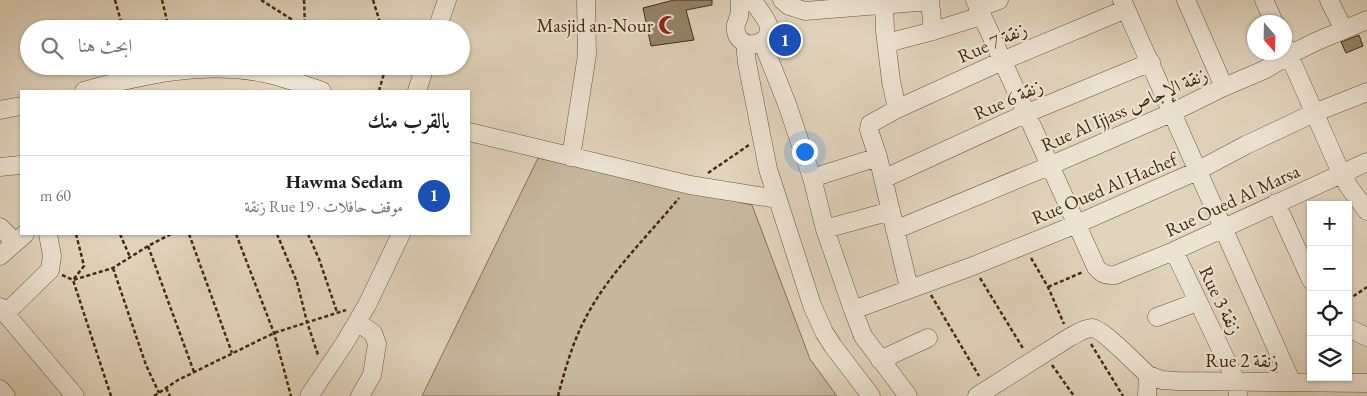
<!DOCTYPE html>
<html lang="ar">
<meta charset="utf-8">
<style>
body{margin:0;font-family:"EB Garamond",Amiri,serif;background:#f2f2f2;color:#202124;direction:rtl}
.controls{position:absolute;right:15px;bottom:15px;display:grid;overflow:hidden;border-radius:0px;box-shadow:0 1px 4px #0004}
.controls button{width:45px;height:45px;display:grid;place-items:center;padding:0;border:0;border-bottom:1px solid #e0e0e0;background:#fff;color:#202124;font:25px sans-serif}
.compass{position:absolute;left:1247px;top:15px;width:45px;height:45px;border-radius:50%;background:#fff;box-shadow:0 1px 4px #0004;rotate:160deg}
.you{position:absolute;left:804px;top:151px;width:18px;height:18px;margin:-12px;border:4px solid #fff;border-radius:50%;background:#1a73e8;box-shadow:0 0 0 8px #1a73e833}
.badge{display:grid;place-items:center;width:32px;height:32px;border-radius:50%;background:#ea580c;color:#fff;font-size:16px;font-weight:700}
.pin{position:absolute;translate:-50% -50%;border:2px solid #fff;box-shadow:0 1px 5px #0006}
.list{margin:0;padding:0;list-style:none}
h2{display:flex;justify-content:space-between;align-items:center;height:65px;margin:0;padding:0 20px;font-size:21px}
h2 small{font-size:16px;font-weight:400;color:#757577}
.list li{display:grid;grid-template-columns:32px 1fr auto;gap:15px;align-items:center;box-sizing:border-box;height:80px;padding:0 20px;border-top:1px solid #e0e0e0}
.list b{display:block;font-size:19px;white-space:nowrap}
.list p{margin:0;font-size:16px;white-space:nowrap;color:#757577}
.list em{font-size:16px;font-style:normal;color:#757577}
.icon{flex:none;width:28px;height:28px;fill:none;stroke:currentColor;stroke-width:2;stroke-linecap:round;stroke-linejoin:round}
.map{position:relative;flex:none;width:1367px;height:396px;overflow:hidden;direction:ltr}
.search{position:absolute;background:#fff;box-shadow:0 1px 4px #0004;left:20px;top:20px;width:450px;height:55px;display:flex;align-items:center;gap:12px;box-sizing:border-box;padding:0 18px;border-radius:28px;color:#757577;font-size:19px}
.panel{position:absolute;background:#fff;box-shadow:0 1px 4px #0004;left:20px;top:90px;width:450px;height:145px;border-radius:0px;direction:rtl}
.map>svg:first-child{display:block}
.green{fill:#c6b89e;stroke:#847256}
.building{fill:#958468;stroke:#432d0d}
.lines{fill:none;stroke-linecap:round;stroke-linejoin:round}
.minor-casing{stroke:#6a5739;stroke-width:19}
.path{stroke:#432d0d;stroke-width:2.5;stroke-dasharray:4 2.5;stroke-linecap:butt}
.minor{stroke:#ece3d3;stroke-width:18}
.labels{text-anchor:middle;stroke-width:4.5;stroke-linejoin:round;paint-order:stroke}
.poi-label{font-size:19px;fill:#432d0d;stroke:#ece3d3;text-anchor:end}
.street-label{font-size:19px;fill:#432d0d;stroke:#ece3d3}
</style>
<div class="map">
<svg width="1367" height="396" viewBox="0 0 1367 396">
<rect width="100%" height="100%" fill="#e1d4bc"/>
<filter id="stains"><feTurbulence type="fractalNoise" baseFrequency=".004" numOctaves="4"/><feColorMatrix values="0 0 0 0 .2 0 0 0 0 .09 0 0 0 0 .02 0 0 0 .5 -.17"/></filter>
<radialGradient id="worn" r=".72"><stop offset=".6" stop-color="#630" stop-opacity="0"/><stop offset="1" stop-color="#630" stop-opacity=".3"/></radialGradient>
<path class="green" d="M538 158 752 205 810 359 837 396H422Z"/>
<path class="building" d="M674 0H712V5L686 10 694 40 651 46 643 8Z
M1359 35 1363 46 1346 53 1341 42Z"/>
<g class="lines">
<g class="minor-casing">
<path id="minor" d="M740 0C740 5 740 11 739 16 738 21 734 25 736 31 739 51 771 47 769 27 768 20 757 8 753 0
M782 0 789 6 805 11 930 1 933 31 887 43
M884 0 885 31 891 81 897 109
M975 0 1096 267C1101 274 1107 276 1115 275L1174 251 1367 162
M1122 0 1291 381
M1186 0 1224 87
M1264 0 1274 22
M1329 0 1344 30
M978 8 999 0
M437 29 447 0
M933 31 981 16
M762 41 787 104 812 178 825 229 853 310 863 336 908 396
M745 43 747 63 768 169 812 305 824 332 833 346 871 396
M1285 46 1341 173 1349 187 1367 211
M84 91C141 75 203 61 263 73 283 77 302 84 322 91
M417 91 425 66
M0 110 21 106
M469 132 690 185 778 199
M571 157 587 55 586 0
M0 167 20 165
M812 178 878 157
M883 179 1025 114 1151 62
M1276 203 1311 280
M0 227 15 242
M825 229 891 211
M895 230 1049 166 1171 113 1224 87 1264 70 1289 55 1315 42 1367 20
M1174 251 1237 383 1238 396
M0 256 25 234
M909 288 878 157 869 130 870 124 897 109 1002 61 1126 9
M0 307 75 396
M853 310 973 266 1077 224 1197 171 1246 145 1314 113 1367 92
M6 313 50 270 52 256 48 234
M1157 317 1197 302
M357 322 373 333 377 344 372 375 360 396
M1348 328 1367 337
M880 360 928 338
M1148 375 1162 380 1177 381 1367 383
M0 389 6 396
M309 396 344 344 367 305 401 234
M977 396 1070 337C1077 334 1084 328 1092 328 1103 329 1138 366 1148 375L1147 396"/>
</g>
<path class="path" d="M115 0 123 29
M162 0 169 29
M261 0 299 24 324 28
M304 0 305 25
M373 0 382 29
M379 91 386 66
M708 173 749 145
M76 234 84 266 73 280 111 396
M120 234 130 257
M189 234 232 353
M236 234 274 333 291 396
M277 234 297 282 307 322 318 355
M308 234 319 259 337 312
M148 246 194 372
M1031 258 1048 287 1064 324
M113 268 146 365 159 393
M62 275 73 280 113 268 148 246 171 234
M980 278 1024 350
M1048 287 1083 272
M931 295 979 376
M1348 300 1367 287
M1091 344 1123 396
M1052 365 1074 396
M166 388 170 396
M154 396 178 380 274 333 346 310
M558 396C565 370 572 344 585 319 608 274 647 237 679 198"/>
<use href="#minor" class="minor"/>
</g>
<defs>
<g id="mosque-bare" transform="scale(1.5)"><path d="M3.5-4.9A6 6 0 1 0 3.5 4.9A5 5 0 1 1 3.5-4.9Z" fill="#8f2418" stroke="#ece3d3" stroke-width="2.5" paint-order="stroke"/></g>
</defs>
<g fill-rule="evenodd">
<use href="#mosque-bare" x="668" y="25"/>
</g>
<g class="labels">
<g class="poi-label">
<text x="653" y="32">Masjid an-Nour</text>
</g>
<g class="street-label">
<text transform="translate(992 42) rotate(-24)" y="7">Rue 7 زنقة</text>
<text transform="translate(1008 99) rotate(-24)" y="7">Rue 6 زنقة</text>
<text transform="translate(1124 109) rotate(-24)" y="7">Rue Al Ijjass زنقة الإجاص</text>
<text transform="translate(1104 188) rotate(-23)" y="7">Rue Oued Al Hachef</text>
<text transform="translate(1232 200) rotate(-25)" y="7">Rue Oued Al Marsa</text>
<text transform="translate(1221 300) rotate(64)" y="7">Rue 3 زنقة</text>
<text x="1242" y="367">Rue 2 زنقة</text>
</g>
</g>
<rect width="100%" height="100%" filter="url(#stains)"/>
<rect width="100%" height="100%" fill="url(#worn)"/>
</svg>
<div class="controls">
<button>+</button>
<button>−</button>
<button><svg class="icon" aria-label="locate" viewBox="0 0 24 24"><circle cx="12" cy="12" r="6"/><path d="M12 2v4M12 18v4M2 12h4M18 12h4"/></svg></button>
<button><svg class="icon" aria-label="layers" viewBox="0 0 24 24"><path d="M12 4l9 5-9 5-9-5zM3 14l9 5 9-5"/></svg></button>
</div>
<svg class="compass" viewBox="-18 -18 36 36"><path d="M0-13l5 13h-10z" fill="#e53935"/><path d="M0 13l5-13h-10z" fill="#757577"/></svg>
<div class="you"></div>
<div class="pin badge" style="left:785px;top:40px;background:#1a4fb4">1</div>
<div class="search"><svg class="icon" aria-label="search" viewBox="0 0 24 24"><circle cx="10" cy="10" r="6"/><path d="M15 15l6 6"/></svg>ابحث هنا</div>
<section class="panel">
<h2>بالقرب منك<small></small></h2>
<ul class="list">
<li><span class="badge" style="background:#1a4fb4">1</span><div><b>Hawma Sedam</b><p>موقف حافلات · Rue 19 زنقة</p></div><em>60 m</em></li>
</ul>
</section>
</div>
